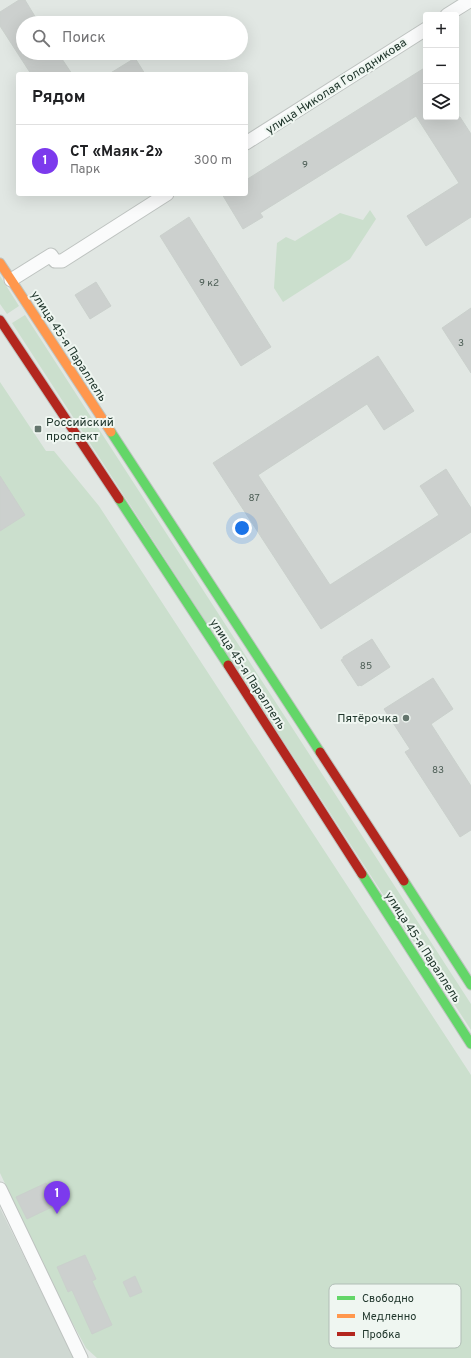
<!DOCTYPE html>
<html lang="ru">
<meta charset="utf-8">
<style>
body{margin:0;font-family:Overpass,sans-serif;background:#f2f2f2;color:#202124}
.controls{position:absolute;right:12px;top:12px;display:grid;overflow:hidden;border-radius:4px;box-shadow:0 4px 16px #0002}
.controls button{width:36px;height:36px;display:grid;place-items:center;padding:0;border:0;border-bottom:1px solid #e0e0e0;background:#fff;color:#202124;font:20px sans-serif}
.you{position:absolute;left:242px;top:528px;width:14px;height:14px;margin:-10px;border:3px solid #fff;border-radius:50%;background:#1a73e8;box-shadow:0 0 0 6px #1a73e833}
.badge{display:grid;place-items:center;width:26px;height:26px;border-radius:50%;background:#7c3aed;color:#fff;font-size:13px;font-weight:700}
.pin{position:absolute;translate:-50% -33px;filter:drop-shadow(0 1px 2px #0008)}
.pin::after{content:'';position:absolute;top:21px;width:14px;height:12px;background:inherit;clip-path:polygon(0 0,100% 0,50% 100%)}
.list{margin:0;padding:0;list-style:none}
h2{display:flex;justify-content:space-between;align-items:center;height:52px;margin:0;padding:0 16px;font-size:17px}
h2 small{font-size:13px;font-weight:400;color:#757577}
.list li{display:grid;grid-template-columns:26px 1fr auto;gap:12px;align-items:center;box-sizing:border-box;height:72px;padding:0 16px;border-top:1px solid #e0e0e0}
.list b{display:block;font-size:15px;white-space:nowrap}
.list p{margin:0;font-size:13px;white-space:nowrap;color:#757577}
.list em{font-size:13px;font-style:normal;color:#757577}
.icon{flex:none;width:22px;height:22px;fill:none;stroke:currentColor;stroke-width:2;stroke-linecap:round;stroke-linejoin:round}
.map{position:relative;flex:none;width:471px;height:1358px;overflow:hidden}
.search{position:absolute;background:#fff;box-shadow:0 4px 16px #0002;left:16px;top:16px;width:232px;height:44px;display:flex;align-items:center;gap:10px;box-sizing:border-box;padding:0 14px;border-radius:22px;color:#757577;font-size:15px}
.panel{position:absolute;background:#fff;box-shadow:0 4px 16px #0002;left:16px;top:72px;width:232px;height:124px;border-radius:4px}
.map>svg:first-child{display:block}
.built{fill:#cfd8d2}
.green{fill:#cbdfcd}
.building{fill:#ccd0ce;stroke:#cad0cc}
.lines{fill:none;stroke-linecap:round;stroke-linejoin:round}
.street-casing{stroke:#bec3c0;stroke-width:15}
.fast-casing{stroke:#bec4c0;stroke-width:11}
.slow-casing{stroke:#bec4c0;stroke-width:11}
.jam-casing{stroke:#bec4c0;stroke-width:11}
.street{stroke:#fafbfb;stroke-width:13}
.fast{stroke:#63d668;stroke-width:9}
.slow{stroke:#ff974d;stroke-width:9}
.jam{stroke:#b3261e;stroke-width:9}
.poi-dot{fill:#64756d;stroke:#eff6f1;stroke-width:1.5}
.labels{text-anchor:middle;stroke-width:4;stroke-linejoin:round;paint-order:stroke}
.number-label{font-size:10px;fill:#4c5d55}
.street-label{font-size:12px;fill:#21372d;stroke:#eff6f1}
.poi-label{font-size:12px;fill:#21372d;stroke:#eff6f1;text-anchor:start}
.key{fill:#eff6f1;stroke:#b1bdb6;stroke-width:1}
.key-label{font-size:11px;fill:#21372d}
</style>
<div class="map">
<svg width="471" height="1358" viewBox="0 0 471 1358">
<rect width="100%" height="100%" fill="#e1e7e3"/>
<path class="built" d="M0 1208 74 1358H0Z"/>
<path class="green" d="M370 210 376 219 350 259 283 302 274 288 277 243 286 237 295 241 340 213 363 220Z
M0 276 19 306 7 314 0 304Z
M25 315 471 1004V1030L12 323Z
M0 382 46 451H54L99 506 471 1075V1358H97L86 1348 58 1296 0 1173Z"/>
<path class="building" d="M19 0H25L39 23H23V53H58L72 74H31L0 26V12Z
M135 58 145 74H109Z
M426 67V117H460L471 134V217L426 246 407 216 459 183 416 116 260 213 263 217 243 229 222 194H246V180Z
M189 217 271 347 241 366 160 236Z
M96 282 111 306 90 319 75 295Z
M471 308V373L442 328Z
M378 356 414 411 384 430 367 404 258 475 330 585 439 515 420 486 446 469 471 508V532L321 629 213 463Z
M0 476 25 515 0 531Z
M372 639 390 667 361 686 360 685 358 686 341 660 343 659V657Z
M433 678 453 709 431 724 471 786V830L460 837 405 752 410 749 384 709Z
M46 1183 56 1205 27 1219 16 1197Z
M85 1255 96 1279 92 1281 112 1325 92 1334 72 1290 68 1292 57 1267Z
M135 1276 142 1292 130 1297 123 1282Z"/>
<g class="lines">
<g class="street-casing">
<path id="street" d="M447 15 471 0
M246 143 426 29
M11 280 51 255 55 261H62L167 194
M0 1189 81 1358"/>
</g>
<g class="fast-casing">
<path id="fast" d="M111 432 320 752
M119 499 228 665
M362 874 471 1044
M404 881 471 985"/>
</g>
<g class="slow-casing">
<path id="slow" d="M0 263 111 432"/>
</g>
<g class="jam-casing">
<path id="jam" d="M0 320 119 499
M228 665 362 874
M320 752 404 881"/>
</g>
<use href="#street" class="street"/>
<use href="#fast" class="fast"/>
<use href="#slow" class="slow"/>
<use href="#jam" class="jam"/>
</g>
<g class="poi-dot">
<rect x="34" y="425" width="8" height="8" rx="2"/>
<circle cx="406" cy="718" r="4"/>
</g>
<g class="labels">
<g class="number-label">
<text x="305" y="168">9</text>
<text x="209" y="286">9 к2</text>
<text x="461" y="346">3</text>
<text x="254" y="501">87</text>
<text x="366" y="669">85</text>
<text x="438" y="773">83</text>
</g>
<g class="street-label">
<text transform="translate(336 86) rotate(-33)" y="4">улица Николая Голодникова</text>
<text transform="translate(69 346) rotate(57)" y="4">улица 45-я Параллель</text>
<text transform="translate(248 674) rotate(57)" y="4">улица 45-я Параллель</text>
<text transform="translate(423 947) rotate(57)" y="4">улица 45-я Параллель</text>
</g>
<g class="poi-label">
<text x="46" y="426">Российский<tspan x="46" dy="14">проспект</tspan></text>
<text x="398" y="722" text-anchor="end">Пятёрочка</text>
</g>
</g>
<rect x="329" y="1284" width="132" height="64" rx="6" class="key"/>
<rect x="337" y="1296" width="18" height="4" fill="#63d668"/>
<rect x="337" y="1314" width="18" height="4" fill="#ff974d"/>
<rect x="337" y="1332" width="18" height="4" fill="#b3261e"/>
<g class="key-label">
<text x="362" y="1302">Свободно</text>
<text x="362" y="1320">Медленно</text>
<text x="362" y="1338">Пробка</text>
</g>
</svg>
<div class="controls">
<button>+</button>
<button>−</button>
<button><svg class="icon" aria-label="layers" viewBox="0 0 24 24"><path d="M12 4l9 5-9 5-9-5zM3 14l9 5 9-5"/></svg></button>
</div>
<div class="you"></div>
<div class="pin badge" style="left:57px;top:1214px">1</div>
<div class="search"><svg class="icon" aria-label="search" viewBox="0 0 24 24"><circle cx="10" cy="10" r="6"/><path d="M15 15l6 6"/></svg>Поиск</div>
<section class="panel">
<h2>Рядом<small></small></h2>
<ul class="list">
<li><span class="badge">1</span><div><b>СТ «Маяк-2»</b><p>Парк</p></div><em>300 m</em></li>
</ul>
</section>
</div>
